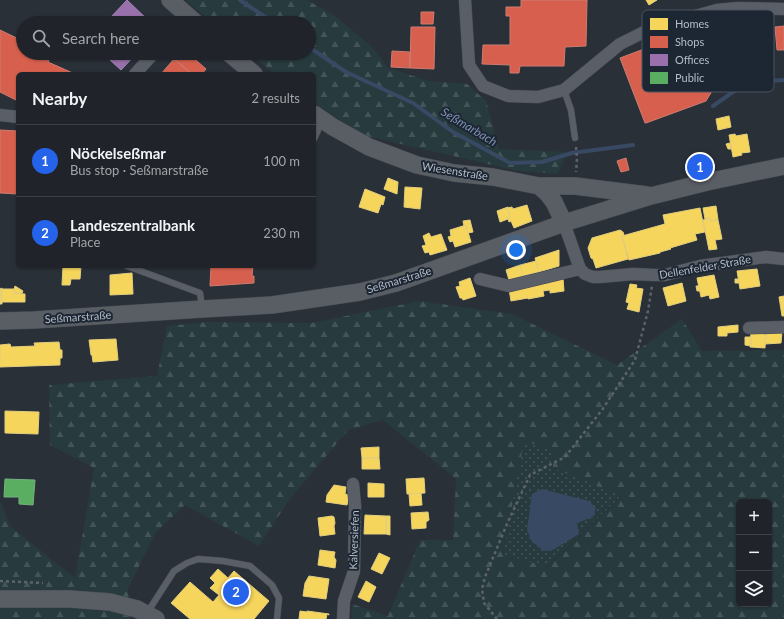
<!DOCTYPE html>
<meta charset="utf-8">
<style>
body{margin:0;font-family:Lato,sans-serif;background:#282c32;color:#f1f3f6}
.controls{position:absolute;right:12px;bottom:12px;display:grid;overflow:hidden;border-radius:6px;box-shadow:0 1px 3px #0004}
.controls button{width:36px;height:36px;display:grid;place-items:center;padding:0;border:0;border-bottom:1px solid #3d4147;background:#20242a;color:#f1f3f6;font:20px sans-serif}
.you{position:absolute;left:516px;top:250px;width:14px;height:14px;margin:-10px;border:3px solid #fff;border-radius:50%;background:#1a73e8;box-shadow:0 0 0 6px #1a73e833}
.badge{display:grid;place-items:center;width:26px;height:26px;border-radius:50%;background:#2563eb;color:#fff;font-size:13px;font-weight:700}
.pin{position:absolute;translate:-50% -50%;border:2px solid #fff;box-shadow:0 1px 4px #0006}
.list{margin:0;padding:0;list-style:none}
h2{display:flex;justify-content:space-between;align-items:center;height:52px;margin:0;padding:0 16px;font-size:17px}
h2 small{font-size:13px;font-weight:400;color:#a2a4a8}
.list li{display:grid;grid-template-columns:26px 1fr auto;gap:12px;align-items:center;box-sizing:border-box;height:72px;padding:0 16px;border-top:1px solid #3d4147}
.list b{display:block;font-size:15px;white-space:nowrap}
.list p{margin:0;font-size:13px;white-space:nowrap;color:#a2a4a8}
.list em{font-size:13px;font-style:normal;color:#a2a4a8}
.icon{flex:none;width:22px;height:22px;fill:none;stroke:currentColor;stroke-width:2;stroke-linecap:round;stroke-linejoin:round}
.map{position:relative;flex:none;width:784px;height:619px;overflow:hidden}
.search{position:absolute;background:#20242a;box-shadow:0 1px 3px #0004;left:16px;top:16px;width:300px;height:44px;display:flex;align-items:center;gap:10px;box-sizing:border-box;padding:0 14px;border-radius:22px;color:#a2a4a8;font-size:15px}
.panel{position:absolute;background:#20242a;box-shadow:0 1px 3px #0004;left:16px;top:72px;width:300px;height:196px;border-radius:6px}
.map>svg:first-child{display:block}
.grass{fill:url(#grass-dots)}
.forest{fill:url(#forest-firs);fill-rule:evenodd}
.water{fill:#384963}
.homes{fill:#f6d55c;stroke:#e2ce7d}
.shops{fill:#d6604d;stroke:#cc7c72}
.offices{fill:#9970ab;stroke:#a187b4}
.public{fill:#5aae61;stroke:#75b280}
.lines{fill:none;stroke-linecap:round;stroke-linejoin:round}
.stream{stroke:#384963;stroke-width:4}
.lane-casing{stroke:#484c53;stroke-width:7}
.street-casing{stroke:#484c53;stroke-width:13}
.secondary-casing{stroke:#484c53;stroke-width:18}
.path{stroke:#5d636a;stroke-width:2.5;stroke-dasharray:3 3;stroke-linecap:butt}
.lane{stroke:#5a5e66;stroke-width:6}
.street{stroke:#5a5e66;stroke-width:12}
.secondary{stroke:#595d64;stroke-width:17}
.labels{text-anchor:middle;stroke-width:4;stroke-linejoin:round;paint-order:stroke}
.street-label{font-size:11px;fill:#b4bcc9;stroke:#1d2633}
.water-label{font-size:12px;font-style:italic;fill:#7c92b1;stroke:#1d2633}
.key{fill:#1d2633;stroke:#4a5360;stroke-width:1}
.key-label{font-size:11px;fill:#b4bcc9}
</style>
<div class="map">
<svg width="784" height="619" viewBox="0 0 784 619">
<defs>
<pattern id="grass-dots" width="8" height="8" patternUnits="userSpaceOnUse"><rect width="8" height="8" fill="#273a3e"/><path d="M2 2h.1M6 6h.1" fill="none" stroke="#445559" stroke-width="1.8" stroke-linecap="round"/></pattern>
<pattern id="forest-firs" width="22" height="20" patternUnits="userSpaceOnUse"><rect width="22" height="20" fill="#273a3e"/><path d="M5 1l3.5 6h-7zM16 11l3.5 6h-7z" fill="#445559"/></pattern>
</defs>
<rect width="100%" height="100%" fill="#2a3038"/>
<path class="grass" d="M524 440 553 450V468L622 495 547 567 503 555Z"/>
<path class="forest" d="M186 0H307L335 16 373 48 388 68 429 81 467 84 486 101 499 149 565 152 564 160 557 174 519 171 370 137 358 132 314 102V74H275L249 53H309V23H212Z
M420 301 512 314 617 365 682 319 702 351 784 350V619H351L352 604 388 616 420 540H453L456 479 383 420 348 430 289 500 259 546 185 505 156 532 128 588 130 619H0V501L10 526 75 578 94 468 50 445 49 385 157 376 167 326 208 322 311 323ZM524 441 553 450V468L622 496 548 567 503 554ZM739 502H769V604H739Z"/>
<path class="water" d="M542 489 589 501 596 508 593 517 577 523 579 534 553 550 544 551 532 542 527 530 532 494Z"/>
<path class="homes" d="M646 0H657L649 5Z
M729 116 731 127 718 130 716 119Z
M735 134 736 136 747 134 750 152 741 153 742 155 733 157 729 135Z
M730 143 731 149H728L726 144Z
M388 178 398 182 397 194 384 189Z
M405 187 422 188 420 209 404 207Z
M365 189 385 197 383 205 381 204 378 213 359 207Z
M527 205 532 221 514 228 511 221 509 222 508 219 507 218 510 217 507 208 512 207 513 209Z
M716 206 718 220 710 221V218L705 219 703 208Z
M508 207 507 208 510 217 507 218 508 219 500 222 497 211Z
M700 208 705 232 695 234 697 240 670 248 671 249 660 252V253L629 260 622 236 665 224 663 215Z
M710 218V221L718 220 722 239 715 240 717 249 709 250 703 220Z
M470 220 473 232 468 233 466 225 464 226 463 221Z
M466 225 471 242 455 247 453 241 450 242 448 237 451 236 450 230Z
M620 230 623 232 624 235 622 236 628 259 596 268 593 259 591 258 588 248 592 238Z
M429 233 431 237 441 234 447 250 430 255 429 252 425 253 422 246 426 245 423 236Z
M559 250V266L539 272 535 258Z
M536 261 539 272 523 276 520 265Z
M520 265 523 276 509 280 506 270Z
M63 266H81L80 279H71L70 285H62Z
M757 269 760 286 740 289 737 271Z
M132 273 133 294 110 295V275Z
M714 275 719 297 710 299 709 295 701 297 697 278Z
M470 278 476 296 463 300 462 298H460L456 287 460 286 459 282Z
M563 278 564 291 550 293V290L543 291 544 296 528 299V298L511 301 509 289Z
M735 279H738L739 283H735Z
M682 283 686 301 668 306 663 288Z
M630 284 637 285 636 288 643 289 639 312 627 309 629 303 626 302Z
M15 286 23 291 22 293H14V289Z
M696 286H699L700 291H697Z
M2 288V304H0V289Z
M2 289H14V293L25 294V302H2Z
M784 296V316H782L779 297Z
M738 325V332L727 333V336H718V327Z
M751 332 766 333 765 348 750 347Z
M782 332 781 343 765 344 766 333Z
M745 337H751V346L745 345Z
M116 339 118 360 93 362 92 355H91L89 340Z
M59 342 60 350H62V358H60V365L0 367V345L10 344 11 347 35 346 34 343Z
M5 411 39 412 38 434 5 433Z
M379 447V458H362L361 448Z
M362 458H379L380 469H362Z
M424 478 425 493 407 494 406 479Z
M368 483 384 484V497H368Z
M334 485 346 487 345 494 349 495 347 505 326 502 327 495Z
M421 493 422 505 410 506 409 494Z
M428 512 429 520 426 522V528L412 529 411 513Z
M365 515 386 516V534H364Z
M332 516 334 517 335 523 334 526 335 534 320 536 318 518Z
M386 516H390V535L386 534Z
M320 550 335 552 334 557 336 560 335 568 318 565Z
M379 553 390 558 382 574 371 569Z
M218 569 228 578 234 571 269 601 254 619H190L171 603 190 582 213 602 219 595 210 588 215 583 210 578Z
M309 576 329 579 326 599 303 596 305 583Z
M366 581 376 587 369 602 358 597Z
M300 611 307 612V611L329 614V615L327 614 326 619H299Z"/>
<path class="shops" d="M521 0H587L586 46 565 47 564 66H520L519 73H510V65L482 64 483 45H510V16H506V7H521Z
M421 12H434L433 24H421Z
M784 26V50H777L775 27Z
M411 27H435L434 69 410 68Z
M0 30 23 41V53H50L52 54 48 62 75 74H18V101L0 92Z
M652 46 658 65 695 50 712 91 706 101 646 123H645L620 58Z
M392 51 410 52V68L391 67Z
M179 53H188L206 69 202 74H192L174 59Z
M174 59 192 74H161Z
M0 130 18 131V194L0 193Z
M626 158 629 170 621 172 617 161Z
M211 266H253L252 276H254V283L210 286Z"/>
<path class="offices" d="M127 0 151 23 153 21 154 23H120L112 16Z
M116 53H137L121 70 110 60Z"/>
<path class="public" d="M5 479 35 480 33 505 19 504V497H4Z"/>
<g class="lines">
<path class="stream" d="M240 0 274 23
M309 47 346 72 413 103 453 132 510 163 542 162 572 153 633 145
M713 106 747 82 784 80"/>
<g class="lane-casing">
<path id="lane" d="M564 90 571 110 575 138
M314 139 322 121
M127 266 200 293 202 307
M147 613 174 571 187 563 198 559 223 561 250 566 272 585 279 598 277 619"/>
</g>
<g class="street-casing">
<path id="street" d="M465 0 469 65 483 86 508 96 538 97 564 90 620 44 652 28 717 10 738 8 784 9
M135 74 154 53
M0 115 18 117
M580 269 585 274 593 277H600L633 274 654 275H665L700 266 766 257 784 259
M480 279 509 286 580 269 564 223
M749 328 784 327
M343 619 344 601 354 571 355 505 353 484"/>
</g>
<g class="secondary-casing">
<path id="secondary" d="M170 0 196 23
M229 53 254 74
M314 114 333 127 369 147 417 165 454 173 493 177 539 186 547 193 554 202 564 223
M539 186H575L647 195
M0 321 34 320 202 309 272 305 360 292 396 283 564 223 651 196 707 182 784 166
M0 599H70L110 602 137 609 156 619"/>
</g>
<path class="path" d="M576 147 577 159 576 172
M0 581 43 583
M497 619 484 603 482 589 485 577 507 524 530 475 565 457 602 410 635 360 648 311 652 286"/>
<use href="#lane" class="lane"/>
<use href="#street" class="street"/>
<use href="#secondary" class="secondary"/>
</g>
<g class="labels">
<g class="street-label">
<text transform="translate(455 171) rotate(9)" y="4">Wiesenstraße</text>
<text transform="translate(705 267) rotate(-10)" y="4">Dellenfelder Straße</text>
<text transform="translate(399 280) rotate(-17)" y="4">Seßmarstraße</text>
<text transform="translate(78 317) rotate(-4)" y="4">Seßmarstraße</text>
<text transform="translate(354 540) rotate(-88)" y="4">Kalversiefen</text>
</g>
<g class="water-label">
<text transform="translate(469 127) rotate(31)" y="4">Seßmarbach</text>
</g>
</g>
<rect x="642" y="10" width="132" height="82" rx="6" class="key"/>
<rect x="650" y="18" width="18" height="12" fill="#f6d55c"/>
<rect x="650" y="36" width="18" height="12" fill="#d6604d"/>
<rect x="650" y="54" width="18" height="12" fill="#9970ab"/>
<rect x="650" y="72" width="18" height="12" fill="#5aae61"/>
<g class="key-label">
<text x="675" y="28">Homes</text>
<text x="675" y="46">Shops</text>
<text x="675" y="64">Offices</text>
<text x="675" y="82">Public</text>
</g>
</svg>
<div class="controls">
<button>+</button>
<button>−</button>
<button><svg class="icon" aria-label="layers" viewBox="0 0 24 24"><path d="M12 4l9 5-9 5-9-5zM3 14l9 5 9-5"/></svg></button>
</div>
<div class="you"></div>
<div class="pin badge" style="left:700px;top:167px">1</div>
<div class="pin badge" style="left:236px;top:592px">2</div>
<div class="search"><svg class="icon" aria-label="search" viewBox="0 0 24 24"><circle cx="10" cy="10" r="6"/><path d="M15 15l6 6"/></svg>Search here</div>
<section class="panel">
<h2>Nearby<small>2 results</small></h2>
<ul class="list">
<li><span class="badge">1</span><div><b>Nöckelseßmar</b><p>Bus stop · Seßmarstraße</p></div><em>100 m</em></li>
<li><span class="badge">2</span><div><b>Landeszentralbank</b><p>Place</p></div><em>230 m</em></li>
</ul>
</section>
</div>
